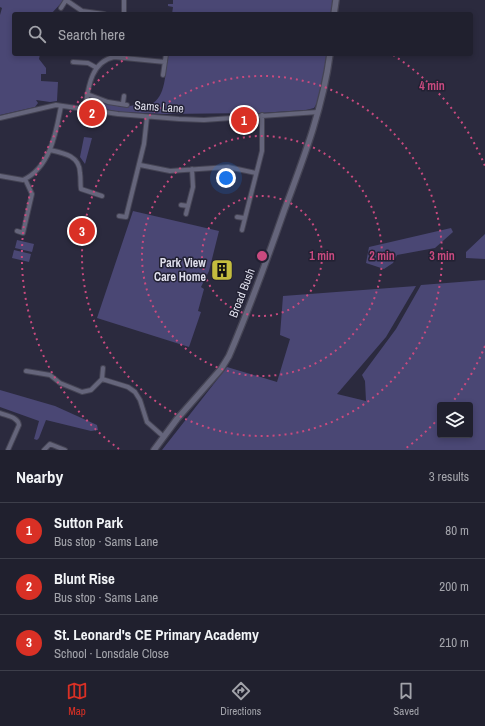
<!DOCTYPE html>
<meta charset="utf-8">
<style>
body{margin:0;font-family:"Archivo Narrow",sans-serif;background:#282836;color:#f1f3f6}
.controls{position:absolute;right:12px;bottom:12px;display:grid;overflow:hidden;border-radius:4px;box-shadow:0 2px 6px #0003}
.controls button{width:36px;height:36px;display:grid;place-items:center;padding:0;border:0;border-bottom:1px solid #3d3e4a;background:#20202e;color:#f1f3f6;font:20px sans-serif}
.you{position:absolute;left:226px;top:178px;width:14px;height:14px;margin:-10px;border:3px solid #fff;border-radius:50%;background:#1a73e8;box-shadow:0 0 0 6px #1a73e833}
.badge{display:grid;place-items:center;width:26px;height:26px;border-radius:50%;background:#d93025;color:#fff;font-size:13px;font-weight:700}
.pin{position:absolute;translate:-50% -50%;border:2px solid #fff;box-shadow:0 1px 4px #0006}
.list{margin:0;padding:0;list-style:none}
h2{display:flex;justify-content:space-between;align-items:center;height:52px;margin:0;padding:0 16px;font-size:17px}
h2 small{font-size:13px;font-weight:400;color:#a2a3aa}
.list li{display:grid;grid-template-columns:26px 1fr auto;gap:12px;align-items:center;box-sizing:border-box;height:56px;padding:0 16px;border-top:1px solid #3d3e4a}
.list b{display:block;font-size:15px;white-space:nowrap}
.list p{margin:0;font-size:13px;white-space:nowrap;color:#a2a3aa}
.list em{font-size:13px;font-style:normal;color:#a2a3aa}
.icon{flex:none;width:22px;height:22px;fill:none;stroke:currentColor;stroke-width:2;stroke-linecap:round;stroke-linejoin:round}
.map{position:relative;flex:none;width:485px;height:450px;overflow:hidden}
.search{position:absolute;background:#20202e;box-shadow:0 2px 6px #0003;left:12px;right:12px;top:12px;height:44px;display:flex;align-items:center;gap:10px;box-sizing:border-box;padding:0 14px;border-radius:4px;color:#a2a3aa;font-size:15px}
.sheet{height:220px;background:#20202e}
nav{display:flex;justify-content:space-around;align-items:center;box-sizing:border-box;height:56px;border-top:1px solid #3d3e4a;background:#20202e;font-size:11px;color:#a2a3aa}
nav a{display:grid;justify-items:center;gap:2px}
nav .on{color:#d93025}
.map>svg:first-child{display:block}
.green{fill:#4a4774;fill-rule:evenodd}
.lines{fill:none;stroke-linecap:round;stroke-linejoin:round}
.street-casing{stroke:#454454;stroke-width:6}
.secondary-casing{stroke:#454454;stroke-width:8}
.street{stroke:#65657b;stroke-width:4}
.secondary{stroke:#65657b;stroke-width:5.5}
.ring{fill:none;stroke:#c94a7f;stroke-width:2;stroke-dasharray:2 4}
.labels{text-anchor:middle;stroke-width:3;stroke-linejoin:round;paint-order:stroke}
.street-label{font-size:12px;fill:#dfdfec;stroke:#222133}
.poi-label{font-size:12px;font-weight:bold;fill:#dfdfec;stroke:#222133;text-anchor:end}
.centre{fill:#c94a7f;stroke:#222133;stroke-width:2}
.ring-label{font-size:12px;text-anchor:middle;font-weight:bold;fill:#c94a7f;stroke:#222133;stroke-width:3;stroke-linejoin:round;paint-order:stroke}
</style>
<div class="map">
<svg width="485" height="450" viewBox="0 0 485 450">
<rect width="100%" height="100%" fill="#2b2a3e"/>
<path class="green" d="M0 0H64L51 14H14V54H40L39 59 46 68V74H41V81L58 82 57 101 50 102 36 100 38 103 35 107 0 115V15L2 8 0 7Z
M173 0H332V14H172L173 7 168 6V4H173Z
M168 54H328L317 103 314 108 306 110 260 113 164 114 121 112 109 110 95 105V101L98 100 121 107 153 103C167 94 165 69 168 54Z
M84 137 92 138 85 164 80 157Z
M133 211 219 231 209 271 201 287 204 289 198 311 201 312 189 347 97 318Z
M451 228 453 232 435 248 397 255 393 263 384 269 366 263 369 247Z
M485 234V259L466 258V252Z
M17 240 34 244 32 252 15 248Z
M14 250 31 254 29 262 12 258Z
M485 280V450H159H162L227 367 277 382 290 339 280 335 283 296 416 286 386 337 337 394 366 401 365 381 362 375 396 329 421 285ZM440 405H470V435H440Z
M0 390 55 406 97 425 98 430 91 431 46 420 39 438 37 440 34 439 39 421 0 407Z"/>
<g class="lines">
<g class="street-casing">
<path id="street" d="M66 0 82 11 104 14
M61 8 66 0
M124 14V0
M73 62 88 63 97 68
M163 75 166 54
M87 94 108 102 127 105
M123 103 124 96
M85 109C88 90 90 62 114 57L165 62
M0 118 56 105 118 114 179 119 204 120 318 112
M50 150C64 153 80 156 80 173 81 179 80 184 81 189L102 196
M140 165 170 171 228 167 256 173
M0 176 23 180C51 167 56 132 61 106
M181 205 188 206
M186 214 193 187 192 169
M119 216 126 217 144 144 147 117
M237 217 244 218
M242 230 262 151V115
M17 231 23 233 32 194 25 179
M26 371 50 375 60 383 82 392 91 390 102 379 128 387 135 392 140 400 147 422 164 437
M102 379 103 368
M0 413C7 416 18 417 19 425L8 450
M44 450 50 444 65 450"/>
</g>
<g class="secondary-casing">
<path id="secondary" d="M334 14 336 0
M154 450 177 419 221 369 229 356C249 309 267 260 284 211 303 160 323 108 330 54"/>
</g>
<use href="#street" class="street"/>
<use href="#secondary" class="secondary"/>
</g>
<g class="ring">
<circle cx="262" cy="256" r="60"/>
<circle cx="262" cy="256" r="120"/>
<circle cx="262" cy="256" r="180"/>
<path d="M485 346A240 240 0 0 1 451 404M439 418A240 240 0 0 1 405 449M119 449A240 240 0 0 1 131 55M393 55A240 240 0 0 1 485 166"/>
</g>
<defs>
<g id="building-square" transform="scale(1.15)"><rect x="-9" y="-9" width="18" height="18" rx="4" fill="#c4bd3e" stroke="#222133"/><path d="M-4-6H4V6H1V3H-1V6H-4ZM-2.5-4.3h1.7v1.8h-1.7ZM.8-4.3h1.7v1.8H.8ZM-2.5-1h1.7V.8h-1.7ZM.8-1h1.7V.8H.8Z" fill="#111"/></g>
</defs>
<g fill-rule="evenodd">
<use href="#building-square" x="222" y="270"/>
</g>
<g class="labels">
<g class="street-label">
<text transform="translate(159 107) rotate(4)" y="4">Sams Lane</text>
<text transform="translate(242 293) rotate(-69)" y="4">Broad Bush</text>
</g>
<g class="poi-label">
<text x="206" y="267">Park View<tspan x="206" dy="14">Care Home</tspan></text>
</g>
</g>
<circle cx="262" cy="256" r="6" class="centre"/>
<g class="ring-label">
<text x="432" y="90">4 min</text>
<text x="322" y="260">1 min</text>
<text x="382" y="260">2 min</text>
<text x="442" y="260">3 min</text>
</g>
</svg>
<div class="controls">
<button><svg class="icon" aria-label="layers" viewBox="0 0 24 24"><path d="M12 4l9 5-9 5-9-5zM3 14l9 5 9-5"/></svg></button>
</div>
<div class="you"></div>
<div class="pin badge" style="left:244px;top:120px">1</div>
<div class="pin badge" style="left:92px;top:113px">2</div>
<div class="pin badge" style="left:82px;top:231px">3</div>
<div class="search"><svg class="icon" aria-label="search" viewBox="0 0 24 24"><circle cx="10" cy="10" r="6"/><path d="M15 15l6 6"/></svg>Search here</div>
</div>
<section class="sheet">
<h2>Nearby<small>3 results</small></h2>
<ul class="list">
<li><span class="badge">1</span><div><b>Sutton Park</b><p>Bus stop · Sams Lane</p></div><em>80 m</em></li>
<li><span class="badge">2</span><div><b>Blunt Rise</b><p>Bus stop · Sams Lane</p></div><em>200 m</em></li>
<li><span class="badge">3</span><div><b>St. Leonard's CE Primary Academy</b><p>School · Lonsdale Close</p></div><em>210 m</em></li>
</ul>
</section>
<nav>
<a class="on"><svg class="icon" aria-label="map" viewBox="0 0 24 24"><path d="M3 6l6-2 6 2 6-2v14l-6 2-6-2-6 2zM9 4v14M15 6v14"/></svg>Map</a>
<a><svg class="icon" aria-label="directions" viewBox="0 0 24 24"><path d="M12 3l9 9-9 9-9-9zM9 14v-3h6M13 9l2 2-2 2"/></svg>Directions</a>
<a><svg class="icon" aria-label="saved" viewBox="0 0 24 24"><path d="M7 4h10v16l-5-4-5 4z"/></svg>Saved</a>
</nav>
